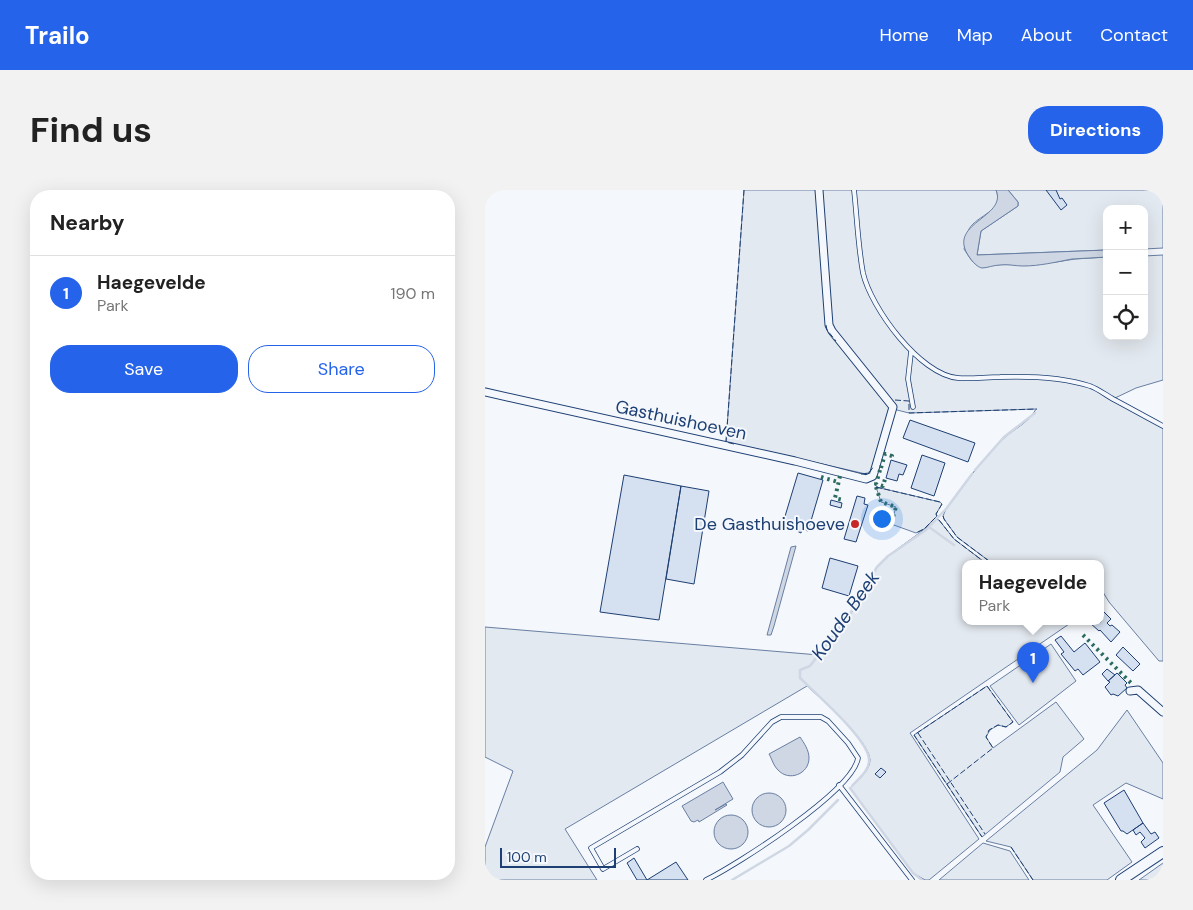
<!DOCTYPE html>
<meta charset="utf-8">
<style>
body{margin:0;font-family:"DM Sans",sans-serif;background:#f2f2f2;color:#222}
.controls{position:absolute;right:15px;top:15px;display:grid;overflow:hidden;border-radius:10px;box-shadow:0 5px 20px #0002}
.controls button{width:45px;height:45px;display:grid;place-items:center;padding:0;border:0;border-bottom:1px solid #e0e0e0;background:#fff;color:#222;font:25px sans-serif}
.scale{position:absolute;left:15px;bottom:12px;width:116px;box-sizing:border-box;padding-left:5px;border:2px solid #1d3f73;border-top:0;font-size:14px;line-height:18px;white-space:nowrap;color:#1d3f73;-webkit-text-stroke:4px #f4f7fb;paint-order:stroke}
.you{position:absolute;left:396px;top:328px;width:18px;height:18px;margin:-12px;border:4px solid #fff;border-radius:50%;background:#1a73e8;box-shadow:0 0 0 8px #1a73e833}
.badge{display:grid;place-items:center;width:32px;height:32px;border-radius:50%;background:#2563eb;color:#fff;font-size:16px;font-weight:700}
.pin{position:absolute;translate:-50% -41px;filter:drop-shadow(0 1px 2px #0008)}
.pin::after{content:'';position:absolute;top:26px;width:18px;height:15px;background:inherit;clip-path:polygon(0 0,100% 0,50% 100%)}
.popup{position:absolute;left:477px;top:370px;width:142px;height:65px;box-sizing:border-box;display:grid;place-content:center;border-radius:10px;background:#fff;filter:drop-shadow(0 1px 4px #0005);font-size:16px;white-space:nowrap;color:#767676}
.popup b{font-size:19px;color:#222}
.popup::after{content:'';position:absolute;left:50%;top:100%;margin-left:-10px;border:10px solid transparent;border-top-color:#fff}
.list{margin:0;padding:0;list-style:none}
h2{display:flex;justify-content:space-between;align-items:center;height:65px;margin:0;padding:0 20px;font-size:21px}
h2 small{font-size:16px;font-weight:400;color:#767676}
.list li{display:grid;grid-template-columns:32px 1fr auto;gap:15px;align-items:center;box-sizing:border-box;height:75px;padding:0 20px;border-top:1px solid #e0e0e0}
.list b{display:block;font-size:19px;white-space:nowrap}
.list p{margin:0;font-size:16px;white-space:nowrap;color:#767676}
.list em{font-size:16px;font-style:normal;color:#767676}
.actions{display:flex;gap:10px;padding:15px 20px}
.actions a{flex:1;padding:11px 0;border:1px solid #2563eb;border-radius:20px;text-align:center;font-size:18px;color:#2563eb}
.actions .main{background:#2563eb;color:#fff}
.icon{flex:none;width:28px;height:28px;fill:none;stroke:currentColor;stroke-width:2;stroke-linecap:round;stroke-linejoin:round}
.map{position:relative;flex:none;width:678px;height:690px;overflow:hidden;border-radius:20px}
header{display:flex;align-items:center;gap:30px;box-sizing:border-box;height:70px;padding:0 25px;background:#2563eb;color:#fff}
header strong{font-size:24px}
nav{display:flex;gap:28px;margin-inline-start:auto;font-size:18px}
.intro{display:flex;align-items:center;justify-content:space-between;box-sizing:border-box;height:120px;padding:0 30px}
h1{margin:0;font-size:35px}
.button{padding:12px 22px;border-radius:20px;background:#2563eb;color:#fff;font-size:18px;font-weight:700}
main{display:flex;gap:30px;padding:0 30px}
aside{flex:1;background:#fff;border-radius:20px;box-shadow:0 5px 20px #0002}
.map>svg:first-child{display:block}
.green{fill:#e3e9f0;stroke:#687fa3}
.water{fill:#cfd7e4;stroke:#687fa3}
.lines{fill:none;stroke-linecap:round;stroke-linejoin:round}
.stream{stroke:#cfd7e4;stroke-width:2.5}
.building{fill:#d5e0f0;stroke:#1d3f73}
.lane-casing{stroke:#1d3f73;stroke-width:5.5}
.street-casing{stroke:#1d3f73;stroke-width:9}
.secondary-casing{stroke:#1d3f73;stroke-width:12}
.lane{stroke:#f4f7fb;stroke-width:4}
.street{stroke:#f4f7fb;stroke-width:7}
.secondary{stroke:#f4f7fb;stroke-width:10}
.hedge{stroke:#2c6c60;stroke-width:4;stroke-dasharray:2.5 4;stroke-linecap:butt}
.fence{stroke:#1d3f73;stroke-width:1;stroke-dasharray:6 2.5;stroke-linecap:butt}
.poi-dot{fill:#c62828;stroke:#f4f7fb;stroke-width:2}
.labels{text-anchor:middle;stroke-width:4;stroke-linejoin:round;paint-order:stroke}
.street-label{font-size:18px;fill:#1d3f73;stroke:#f4f7fb}
.poi-label{font-size:18px;fill:#1d3f73;stroke:#f4f7fb;text-anchor:end}
.water-label{font-size:19px;font-style:italic;fill:#1d3f73;stroke:#f4f7fb}
</style>
<header>
<strong>Trailo</strong>
<nav><a>Home</a><a>Map</a><a>About</a><a>Contact</a></nav>
</header>
<div class="intro"><h1>Find us</h1><a class="button">Directions</a></div>
<main>
<aside>
<h2>Nearby<small></small></h2>
<ul class="list">
<li><span class="badge">1</span><div><b>Haegevelde</b><p>Park</p></div><em>190 m</em></li>
</ul>
<div class="actions"><a class="main">Save</a><a>Share</a></div>
</aside>
<div class="map">
<svg width="678" height="690" viewBox="0 0 678 690">
<rect width="100%" height="100%" fill="#f4f7fb"/>
<path class="green" d="M259 0H511C520 21 492 25 484 39 482 45 481 53 479 59 487 71 491 81 507 75L571 72 590 69 622 67V146H659V66L678 65V190L651 198 628 209 678 236V471H674L624 412 616 399V374H508L472 347 459 329 458 326 461 319C478 295 496 271 517 250 528 239 544 233 551 219L424 223 404 218 387 280 381 284 241 252Z
M523 0H678V58L659 59V19H622V60L492 65 496 41 533 16V12Z
M391 297 455 312 457 314 451 324 452 326 439 339 431 343 406 334 411 317 396 312Z
M451 329 454 330 469 349 502 374H480V432H587L425 543 494 649 444 690H440L428 683 365 598C372 591 385 581 385 570 384 550 337 510 322 496L80 639 112 690H0V657L28 581 0 567V437L334 465C344 450 356 436 367 422 376 408 383 387 394 375 411 357 434 346 451 329Z
M566 454 591 491 534 535 505 496Z
M502 496 528 532 521 537 513 535 505 540 501 547 508 558 571 512 599 549 578 567 575 582 497 647 429 545Z
M642 520 678 573V609L641 593 608 615 647 672 622 690H548L526 657 501 651 612 560Z
M498 653 525 661 544 690H454Z
M678 673V690H654Z"/>
<path class="water" d="M511 0H523L533 12V16L496 41 492 65 622 60V67C610 68 599 68 587 69 571 72 555 76 538 76 531 76 523 74 515 75 509 75 502 78 497 78 492 77 488 72 485 68 459 33 523 28 511 0Z
M311 356 289 436 286 445H282L306 357Z
M315 547C319 553 324 560 324 568 324 584 304 592 293 580 288 575 287 569 284 564Z
M238 592 248 609 230 620 241 614 242 615 214 632 213 630 209 632 206 631 197 616Z
M267 620a17 17 0 1 1 34 0a17 17 0 1 1-34 0Z
M229 642a17 17 0 1 1 34 0a17 17 0 1 1-34 0Z"/>
<g class="lines">
<path class="stream" d="M490 280 519 247 550 223
M444 337 469 355
M367 596C373 589 384 581 384 571 386 551 330 503 315 488V480L325 476 366 422 392 377 403 366 441 340 461 319 487 284
M365 598 428 683 437 690
M247 690 304 656 323 640 353 610"/>
</g>
<path class="building" d="M561 0H571L575 9 577 8 582 15 576 20Z
M425 230 490 253 483 272 418 248Z
M437 265 460 273 449 306 426 298Z
M406 270 422 275 418 285 414 284 412 291 401 288Z
M313 283 338 290 323 341 317 339 316 343 312 341 313 337 298 333Z
M139 285 196 296 174 430 115 422Z
M196 296 224 301 209 394 181 389Z
M372 306 380 308 379 314 383 315 371 352 359 349Z
M346 310 357 313 356 318 345 315Z
M345 368 373 376 364 406 337 398Z
M618 421 626 429 622 433 625 436 627 435 635 442 626 452 615 440 614 441 605 433 616 432V423Z
M576 446 589 462 600 453 615 472 598 485 593 479 590 481 576 464 579 462 570 450Z
M638 457 655 474 648 481 631 465Z
M622 479 630 485 623 491 617 484Z
M632 483 642 493 640 495 642 498 633 506 628 504 626 505 620 497 625 492 623 491Z
M396 578 401 582 395 588 390 584Z
M639 600 658 633 642 644 638 641H636L619 613Z
M658 633 666 644 670 642 674 648 660 658 656 652 660 648 655 642 651 645 648 640Z
M149 668 162 690 191 672 203 690H152L142 673Z"/>
<g class="lines">
<g class="lane-casing">
<path id="lane" d="M369 0C372 27 373 56 378 83 386 118 435 185 473 188 487 189 501 187 515 187 544 186 577 187 605 196 613 199 621 205 628 209 645 218 661 227 678 236
M426 162 423 189 428 217
M354 595 427 690
M152 659 118 679 106 658 235 582 257 565 287 532 296 527H336L343 531 363 553 373 568C368 601 253 674 221 690"/>
</g>
<g class="street-casing">
<path id="street" d="M0 202 310 271 381 289 388 286 408 217 347 141 344 135 334 0
M645 501 653 500 678 522"/>
</g>
<g class="secondary-casing">
<path id="secondary" d="M636 690 678 662"/>
</g>
<use href="#lane" class="lane"/>
<use href="#street" class="street"/>
<use href="#secondary" class="secondary"/>
<path class="hedge" d="M396 278 400 264 407 266 406 269
M395 280 391 294 398 296 400 289
M355 286 350 308 358 310
M336 287 353 292
M391 297 396 312 411 317 406 334
M598 445 647 494"/>
<path class="fence" d="M341 135 342 140 351 151
M410 210 424 211V223L552 219
M249 254 241 252 259 0
M376 284 384 283 389 276
M391 297 455 312 457 314 451 324 452 326 439 339 431 343
M458 326 459 329 472 347 508 374
M454 330 469 349 502 374
M433 543 500 644
M462 594 508 558 501 547 504 540 513 535 521 537 528 532 502 496 429 545 497 647
M526 657 548 690"/>
</g>
<circle class="poi-dot" cx="370" cy="334" r="5"/>
<g class="labels">
<g class="street-label">
<text transform="translate(196 230) rotate(12)" y="6">Gasthuishoeven</text>
</g>
<g class="poi-label">
<text x="360" y="340">De Gasthuishoeve</text>
</g>
<g class="water-label">
<text transform="translate(360 425) rotate(-55)" y="7">Koude Beek</text>
</g>
</g>
</svg>
<div class="controls">
<button>+</button>
<button>−</button>
<button><svg class="icon" aria-label="locate" viewBox="0 0 24 24"><circle cx="12" cy="12" r="6"/><path d="M12 2v4M12 18v4M2 12h4M18 12h4"/></svg></button>
</div>
<div class="scale">100 m</div>
<div class="you"></div>
<div class="pin badge" style="left:548px;top:493px">1</div>
<div class="popup"><b>Haegevelde</b>Park</div>
</div>
</main>
